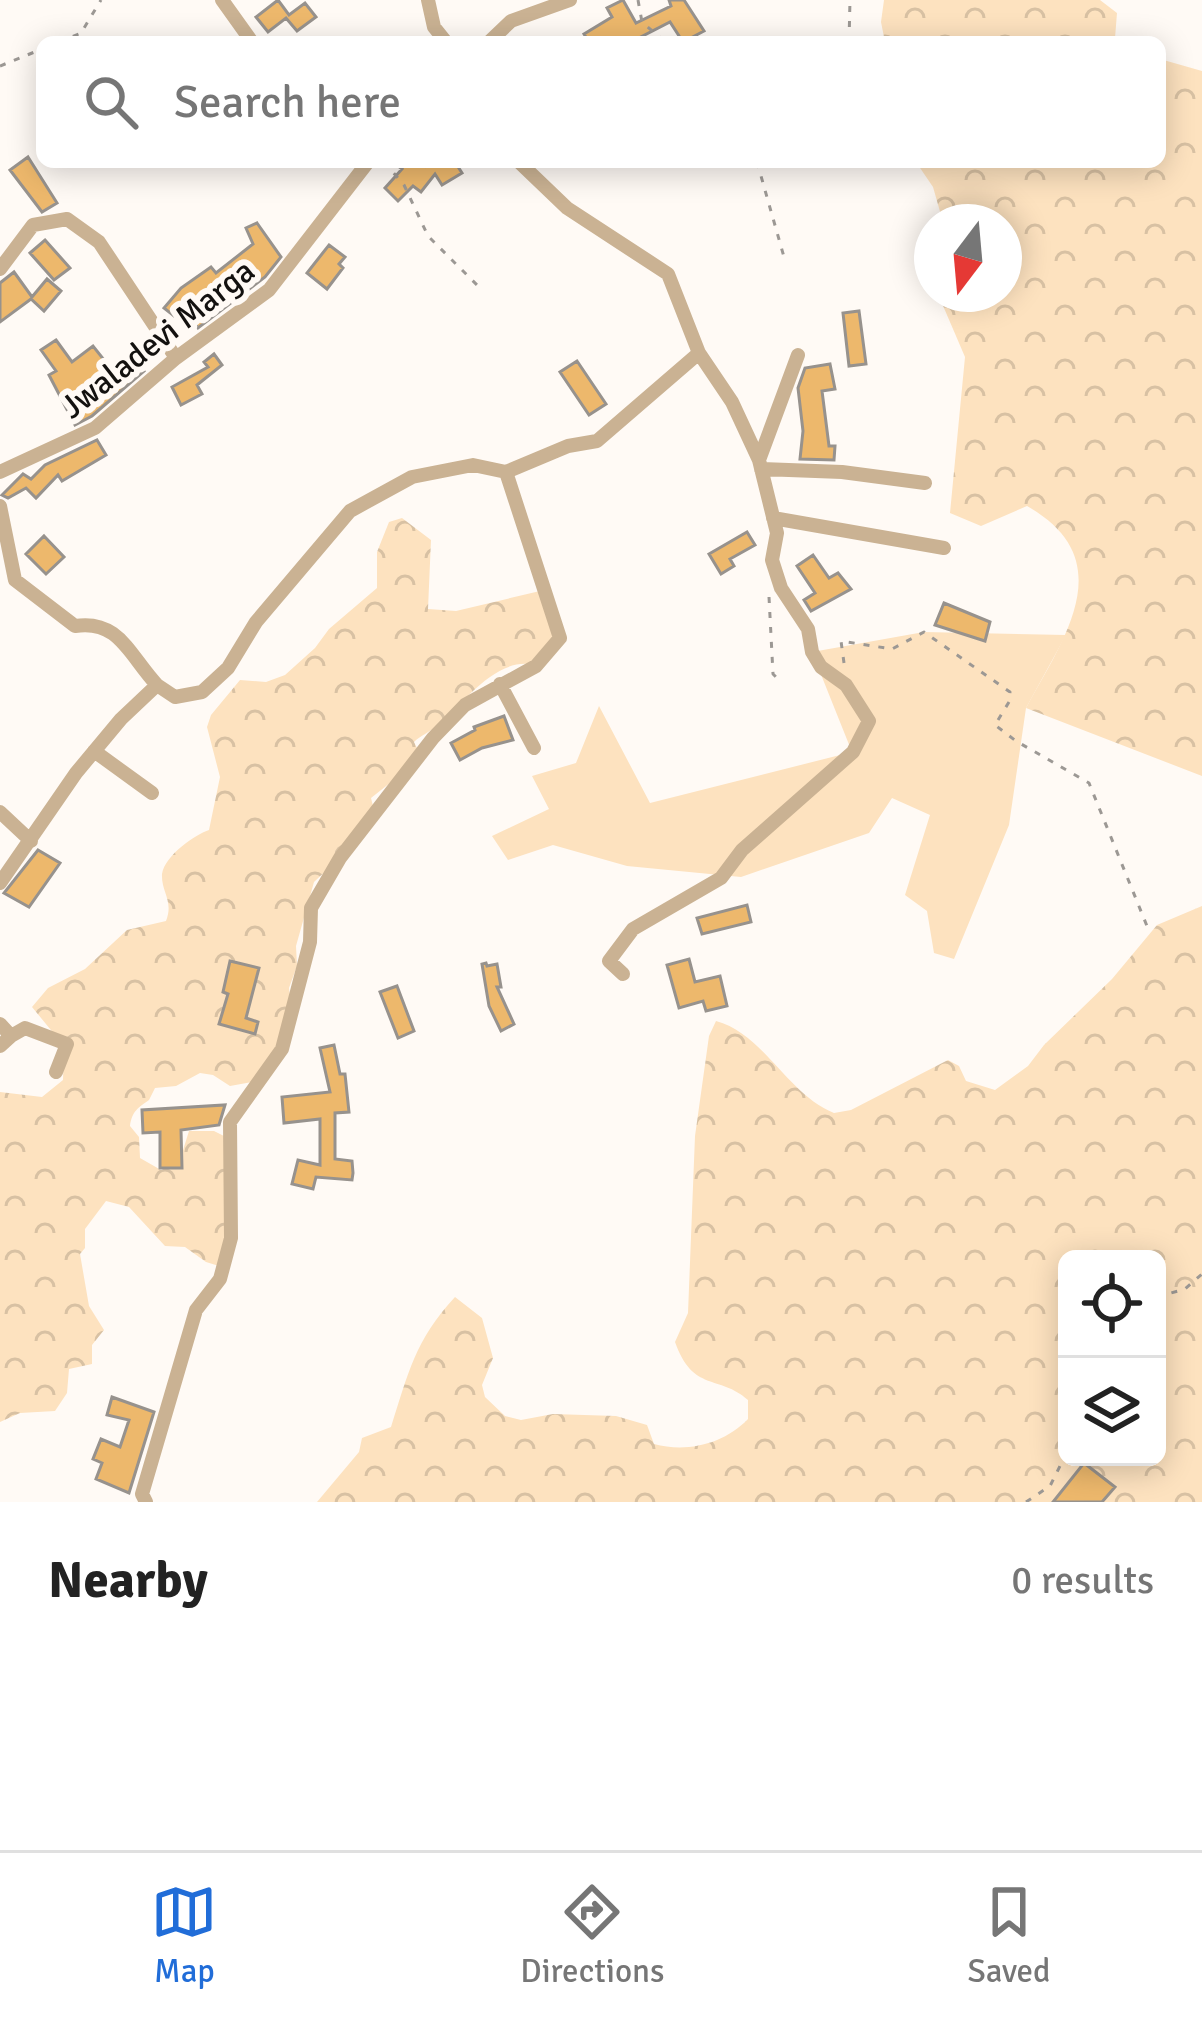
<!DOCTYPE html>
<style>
body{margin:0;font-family:Signika,sans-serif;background:#f6f6f6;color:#222}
.controls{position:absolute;right:36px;bottom:36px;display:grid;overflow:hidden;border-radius:18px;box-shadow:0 6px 30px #0003}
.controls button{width:108px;height:108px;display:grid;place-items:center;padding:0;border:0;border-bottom:3px solid #e0e0e0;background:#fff;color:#222;font:60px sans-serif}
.compass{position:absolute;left:914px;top:204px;width:108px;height:108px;border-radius:50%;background:#fff;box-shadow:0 6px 30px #0003;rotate:196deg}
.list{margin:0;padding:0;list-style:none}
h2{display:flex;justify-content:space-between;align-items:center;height:156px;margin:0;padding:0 48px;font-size:51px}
h2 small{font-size:39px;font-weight:400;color:#767676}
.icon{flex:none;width:66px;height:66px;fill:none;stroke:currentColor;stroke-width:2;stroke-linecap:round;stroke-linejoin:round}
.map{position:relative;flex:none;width:1202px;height:1502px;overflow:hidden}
.search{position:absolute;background:#fff;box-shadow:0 6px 30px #0003;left:36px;right:36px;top:36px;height:132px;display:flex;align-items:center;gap:30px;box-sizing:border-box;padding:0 42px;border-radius:18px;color:#767676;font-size:45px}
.sheet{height:348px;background:#fff}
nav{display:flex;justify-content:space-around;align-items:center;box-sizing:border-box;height:168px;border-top:3px solid #e0e0e0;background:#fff;font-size:33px;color:#767676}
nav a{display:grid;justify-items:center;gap:6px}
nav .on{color:#216dd8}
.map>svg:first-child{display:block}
.green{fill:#fde2bf}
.forest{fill:url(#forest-crowns);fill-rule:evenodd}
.building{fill:#edb86c;stroke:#97928d;stroke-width:3}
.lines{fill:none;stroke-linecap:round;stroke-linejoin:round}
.path{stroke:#9c9894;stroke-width:3;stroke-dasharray:6 9;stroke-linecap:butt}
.street{stroke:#cab293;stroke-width:14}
.labels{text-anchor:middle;stroke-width:12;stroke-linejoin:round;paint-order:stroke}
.street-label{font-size:33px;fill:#13110f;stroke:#fffaf5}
</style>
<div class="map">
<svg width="1202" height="1502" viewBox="0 0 1202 1502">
<defs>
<pattern id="forest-crowns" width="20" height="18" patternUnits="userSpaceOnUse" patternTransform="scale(3)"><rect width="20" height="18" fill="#fde2bf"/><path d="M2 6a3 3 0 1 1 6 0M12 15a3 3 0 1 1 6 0" fill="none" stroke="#d8c1a3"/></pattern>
</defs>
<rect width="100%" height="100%" fill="#fffaf5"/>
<path class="green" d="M924 632 1066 635 1026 708 1009 825 954 959 934 953 927 911 905 895 930 815 892 798 869 833 741 877 627 866 553 845 508 860 492 836 549 809 532 776 576 763 599 706 650 803 852 752 812 652Z"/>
<path class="forest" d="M884 0H1100L1117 13 1115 38 1120 42H885L881 22Z
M1160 59 1202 71V776L1026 708C1064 638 1122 560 1027 506L981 526 950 513 965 357 938 294H1004V222H943L933 187 916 162H1160Z
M402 518 431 540 428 609 456 611 540 591 553 637 529 664C492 661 463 704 437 726 430 732 421 735 414 742L417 748 400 775 371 798 373 806 331 866 314 882 296 946 297 966 289 988 291 1005 283 1037 252 1082 230 1086 213 1075 200 1073 176 1086 155 1088 149 1100C138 1108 132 1111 130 1126L139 1137 140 1158 161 1170 179 1163 189 1131H214L224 1136 225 1240 219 1266 206 1262 185 1247 165 1246 129 1207 106 1201 85 1229V1248L80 1254 89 1306 104 1330 92 1345V1364L69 1369 67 1393 55 1411 20 1413 0 1422V1092L42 1097 63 1080 64 1046 32 1007 48 988 85 969 127 930 166 921C174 901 161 892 162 874 165 855 196 834 209 830L220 777 207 727 211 715 240 680 266 682 285 675 315 648 329 629 377 588V552L389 522Z
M1202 906V1502H317L359 1452 362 1438 391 1427C408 1374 415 1340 455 1297L482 1318 493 1358 482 1385 485 1397 505 1416 521 1420 553 1414 616 1416 647 1425 654 1444C687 1453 724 1444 748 1419V1400C719 1374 693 1393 675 1342L688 1313 695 1136 709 1036 716 1021C764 1034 787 1094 834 1113L851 1110 948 1060 959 1066 966 1081 995 1090 1028 1066 1044 1045 1112 979 1157 925ZM1067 1259H1157V1457H1067Z"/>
<path class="building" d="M278 0 289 15 305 3 316 17 297 31 286 18 268 32 256 17Z
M623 0 636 23 671 6 669 0H684L704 31 683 42 670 22 631 42H589L584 34 612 17 607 8Z
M28 157 57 203 42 212 10 170Z
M393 162H419L425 166 427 162H455L462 173 442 185 435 174 421 192 413 186 398 201 385 188 402 169Z
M257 223 281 257 265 277 198 328 182 306 174 316 164 308 181 288 211 267 216 273 253 244 246 228Z
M45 240 70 268 54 280 30 253Z
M329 245 345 257 339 264 343 268 327 289 307 273Z
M14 272 32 297 47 279 61 291 44 311 31 299 0 322V283Z
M859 311 866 364 849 366 843 313Z
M56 340 72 362 93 346 116 375 135 360 144 371 92 416 75 425 49 375 56 371 41 350Z
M214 354 222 365 197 385 202 394 181 405 172 387 208 367 204 362Z
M577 361 606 404 589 415 560 372Z
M830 364 835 389 822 391 829 446H835L834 460 800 459 803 431 798 388 805 368Z
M97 440 106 455 62 481 58 475 36 498 26 488 8 498 2 495 23 474 31 479 45 465Z
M747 532 755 545 730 559 734 566 721 574 709 554Z
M44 536 64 557 46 574 26 554Z
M813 555 829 578 838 573 851 589 811 611 804 600 815 593 797 566Z
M944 603 990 622 985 641 935 625Z
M504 716 513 740 482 748 460 760 451 743 475 730 474 727Z
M38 850 60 863 29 907 4 893Z
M747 905 751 922 702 934 697 918Z
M689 959 695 982 720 976 727 1006 706 1011 703 1001 679 1008 667 965Z
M230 961 259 968 246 1018 258 1022 255 1034 219 1024 228 994 223 992Z
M486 963 487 966 497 964 501 987H497L514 1024 501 1031 489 1006 482 964Z
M397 986 414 1031 398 1038 380 992Z
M334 1045 340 1074H345L349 1112 335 1113V1159L352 1161 353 1173 352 1180 316 1177 313 1189 292 1184 298 1160 320 1165V1119L284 1123 282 1097 330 1092 320 1048Z
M225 1105 219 1125 181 1130 182 1168H160V1132L143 1133 142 1110Z
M112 1397 154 1412 129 1493 96 1479 102 1463 93 1459 101 1439 120 1447 129 1420 107 1415Z
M1084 1463 1115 1487 1102 1502H1053Z"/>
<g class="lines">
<path class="path" d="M638 0 642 22 665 42
M59 42 81 33 101 0
M849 42 850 0
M0 66 42 49
M384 162 404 185 428 236 479 287
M757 162 784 257
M769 597 773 674 779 680
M844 663 841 641 892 649 924 632 1010 692 1009 702 995 725 1016 741 1089 783 1149 931
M1157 1297 1185 1289 1202 1274
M1026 1502 1050 1486 1067 1452"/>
<path class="street" d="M222 0 252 42
M428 0 434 27 446 42
M489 42 511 21 570 0
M519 162 567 208 668 274 699 353 732 402 759 460 777 533 772 560 781 588 808 629 812 652 821 667 846 685 869 721 853 752 742 850 721 878 633 929 609 961 623 974
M0 269 33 225 67 219 99 242 176 358
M759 460 798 355
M761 469 842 472 925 483
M0 472 95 428 176 358 269 290 368 162
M0 506 15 580 75 626C119 619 129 655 157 685
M773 518 944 548
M500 684 534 748
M94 751 152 793
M0 812 31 841
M0 883 76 773 121 719 157 685 175 697 202 692 228 668 256 622 350 511 412 477 473 465 506 472 568 446 597 441 699 353
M0 1024 11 1036 0 1046
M11 1036 25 1028 67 1044 56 1072
M146 1502 142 1494 196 1310 220 1279 231 1238 230 1122 282 1049 310 942 311 908 340 858 433 738 465 705 536 666 560 638 506 472"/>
</g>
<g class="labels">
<g class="street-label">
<text transform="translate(157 338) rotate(-38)" y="12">Jwaladevi Marga</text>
</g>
</g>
</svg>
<div class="controls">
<button><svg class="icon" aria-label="locate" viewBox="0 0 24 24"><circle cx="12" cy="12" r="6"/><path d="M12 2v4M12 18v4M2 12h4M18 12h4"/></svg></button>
<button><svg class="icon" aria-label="layers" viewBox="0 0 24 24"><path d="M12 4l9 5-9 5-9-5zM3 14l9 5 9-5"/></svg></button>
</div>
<svg class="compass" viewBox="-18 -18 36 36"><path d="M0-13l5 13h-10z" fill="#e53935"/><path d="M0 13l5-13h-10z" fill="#767676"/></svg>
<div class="search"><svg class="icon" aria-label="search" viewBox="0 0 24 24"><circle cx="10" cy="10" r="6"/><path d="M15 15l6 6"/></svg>Search here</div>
</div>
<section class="sheet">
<h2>Nearby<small>0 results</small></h2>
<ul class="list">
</ul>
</section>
<nav>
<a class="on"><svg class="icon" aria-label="map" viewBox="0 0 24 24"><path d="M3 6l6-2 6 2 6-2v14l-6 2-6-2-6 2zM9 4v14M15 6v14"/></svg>Map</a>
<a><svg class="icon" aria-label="directions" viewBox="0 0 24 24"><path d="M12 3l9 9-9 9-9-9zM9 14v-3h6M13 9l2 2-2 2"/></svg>Directions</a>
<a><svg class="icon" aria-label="saved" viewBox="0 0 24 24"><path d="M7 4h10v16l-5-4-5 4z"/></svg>Saved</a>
</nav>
